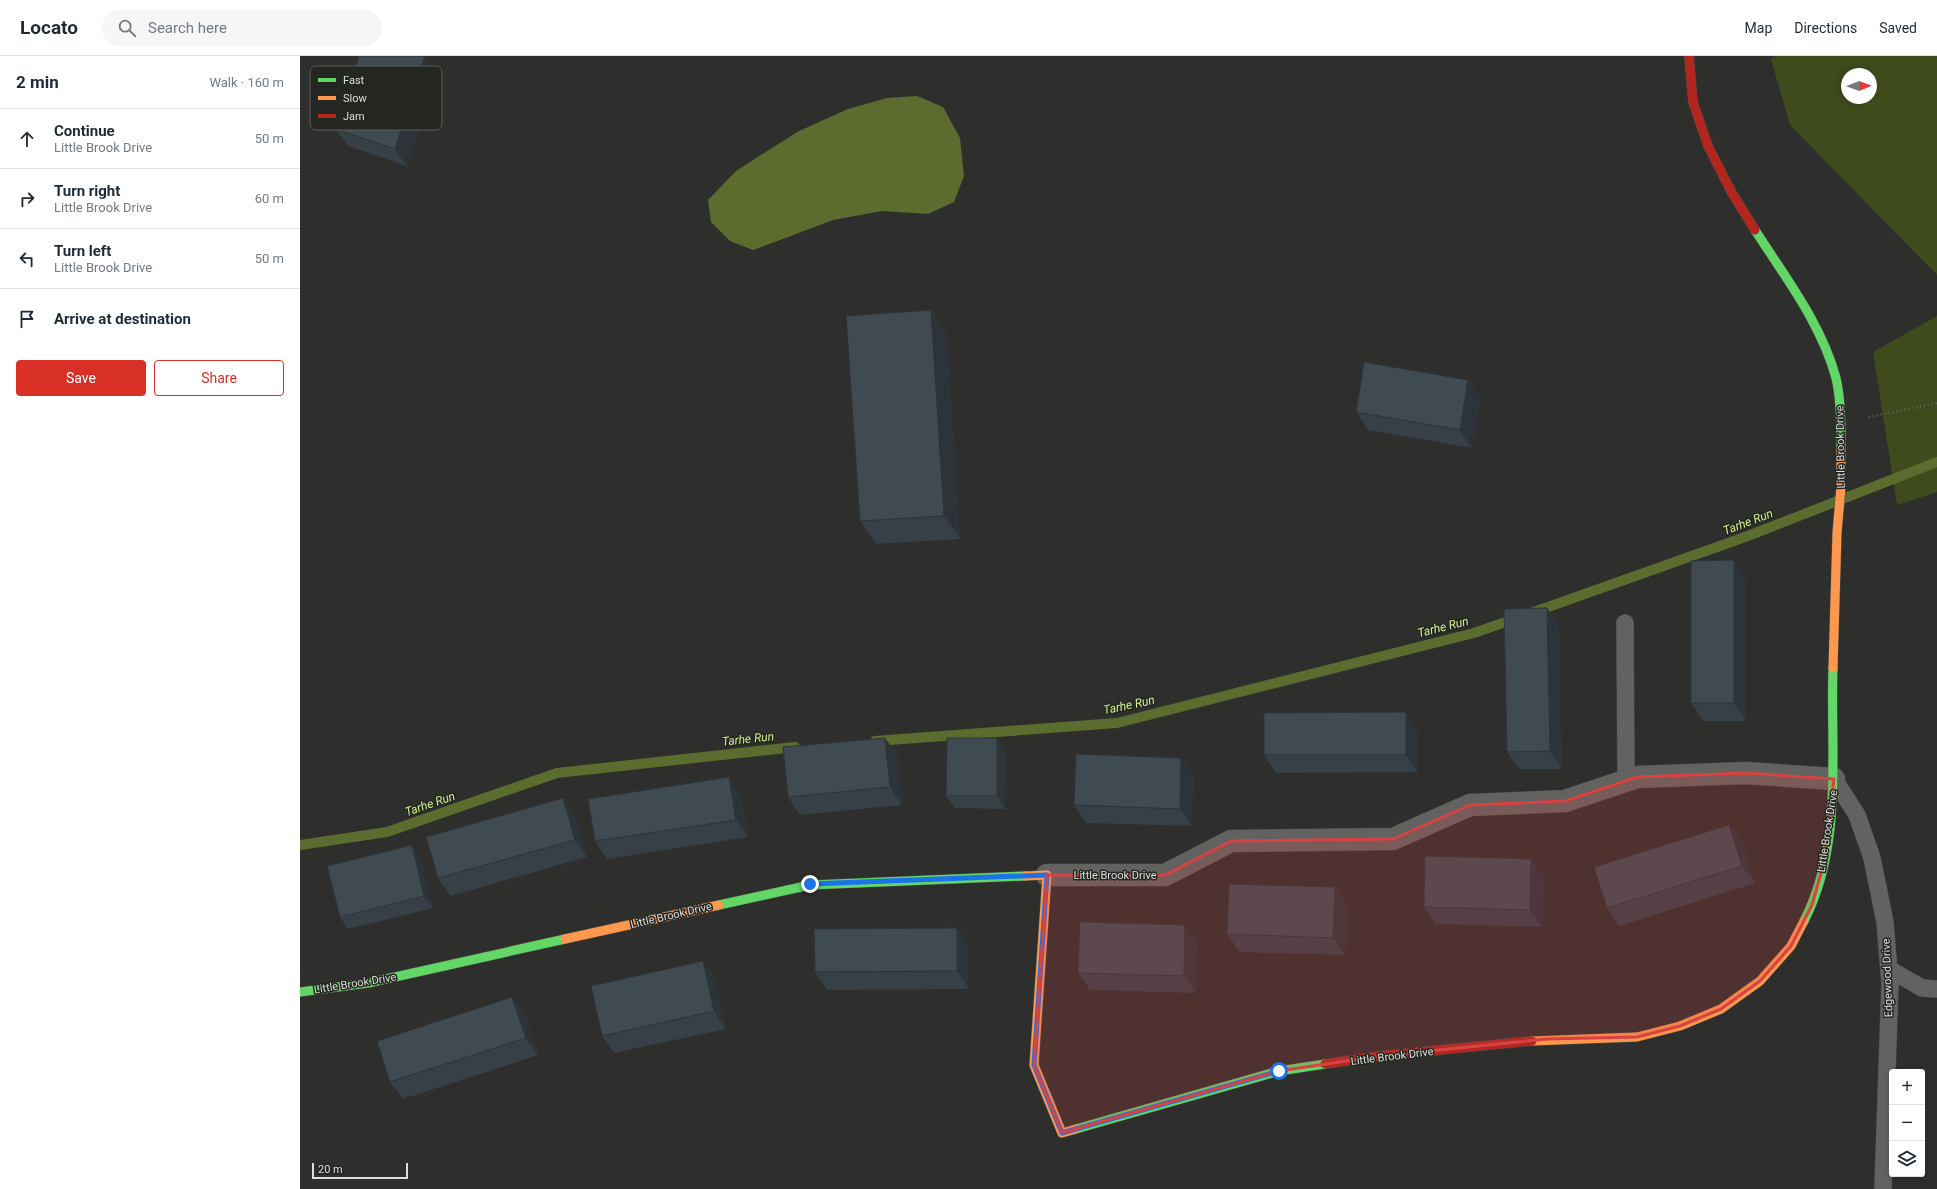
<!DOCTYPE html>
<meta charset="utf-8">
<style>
body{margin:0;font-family:Roboto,sans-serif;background:#f6f6f7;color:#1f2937}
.controls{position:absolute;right:12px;bottom:12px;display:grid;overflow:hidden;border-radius:4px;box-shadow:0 2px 6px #0003}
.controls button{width:36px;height:36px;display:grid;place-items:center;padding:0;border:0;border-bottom:1px solid #e0e1e3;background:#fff;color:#1f2937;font:20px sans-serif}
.compass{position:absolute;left:1541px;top:12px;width:36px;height:36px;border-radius:50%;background:#fff;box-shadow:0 2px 6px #0003;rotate:89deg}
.scale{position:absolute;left:12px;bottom:10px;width:96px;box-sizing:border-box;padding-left:4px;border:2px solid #dedfdc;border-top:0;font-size:11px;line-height:14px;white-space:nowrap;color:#dedfdc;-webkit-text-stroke:3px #242621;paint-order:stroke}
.stop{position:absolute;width:12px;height:12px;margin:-9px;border:3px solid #1a73e8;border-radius:50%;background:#fff}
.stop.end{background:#1a73e8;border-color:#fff;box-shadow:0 1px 4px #0008}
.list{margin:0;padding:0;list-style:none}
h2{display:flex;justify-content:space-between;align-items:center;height:52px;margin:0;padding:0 16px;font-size:17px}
h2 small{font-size:13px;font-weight:400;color:#747a83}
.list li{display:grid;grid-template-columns:26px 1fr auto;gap:12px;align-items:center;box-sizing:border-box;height:60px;padding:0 16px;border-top:1px solid #e0e1e3}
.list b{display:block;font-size:15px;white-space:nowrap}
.list p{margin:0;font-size:13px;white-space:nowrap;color:#747a83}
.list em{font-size:13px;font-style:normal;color:#747a83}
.actions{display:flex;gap:8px;padding:12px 16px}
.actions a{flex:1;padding:9px 0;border:1px solid #d93025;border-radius:4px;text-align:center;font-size:14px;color:#d93025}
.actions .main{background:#d93025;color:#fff}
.icon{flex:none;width:22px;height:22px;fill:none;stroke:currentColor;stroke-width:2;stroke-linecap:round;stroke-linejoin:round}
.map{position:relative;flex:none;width:1637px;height:1133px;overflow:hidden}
header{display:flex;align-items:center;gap:24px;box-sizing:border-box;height:56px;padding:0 20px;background:#fff;border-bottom:1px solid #e0e1e3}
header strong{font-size:19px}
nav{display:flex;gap:22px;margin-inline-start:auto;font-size:14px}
.search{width:280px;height:36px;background:#f6f6f7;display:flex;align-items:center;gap:10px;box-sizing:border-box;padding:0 14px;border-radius:22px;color:#747a83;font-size:15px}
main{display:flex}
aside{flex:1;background:#fff}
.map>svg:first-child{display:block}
.green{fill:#3f4b1c;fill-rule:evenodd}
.water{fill:#5c6c2f}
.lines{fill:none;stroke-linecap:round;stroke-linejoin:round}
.stream{stroke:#5c6c2f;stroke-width:10}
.lane-casing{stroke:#4b4b49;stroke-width:18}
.street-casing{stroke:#4b4b49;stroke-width:23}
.fast-casing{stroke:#4b4b49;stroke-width:10}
.slow-casing{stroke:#4b4b49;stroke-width:10}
.jam-casing{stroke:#4b4b49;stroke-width:10}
.path{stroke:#646563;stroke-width:2.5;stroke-dasharray:1 3;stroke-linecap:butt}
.lane{stroke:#626261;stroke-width:17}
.street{stroke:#626261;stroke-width:22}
.fast{stroke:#63d668;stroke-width:9}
.slow{stroke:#ff974d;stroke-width:9}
.jam{stroke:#b3261e;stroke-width:9}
.wall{fill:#364046}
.shaded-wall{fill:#2c3439}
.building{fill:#3f4a51;stroke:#2c3439}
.route{stroke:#1a73e8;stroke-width:5}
.marked{fill:#d74343;fill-opacity:0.2;stroke:#d74343;stroke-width:3;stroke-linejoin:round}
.labels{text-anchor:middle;stroke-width:3;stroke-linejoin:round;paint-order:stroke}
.street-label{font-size:11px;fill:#dedfdc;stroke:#242621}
.water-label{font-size:12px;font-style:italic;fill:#d3ef90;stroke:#242621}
.key{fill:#242621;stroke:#5c5e59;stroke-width:1}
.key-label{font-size:11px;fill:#dedfdc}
</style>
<header>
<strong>Locato</strong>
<div class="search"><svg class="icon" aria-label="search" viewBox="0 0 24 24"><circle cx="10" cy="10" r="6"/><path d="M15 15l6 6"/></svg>Search here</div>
<nav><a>Map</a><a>Directions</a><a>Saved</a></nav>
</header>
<main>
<aside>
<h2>2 min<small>Walk · 160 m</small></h2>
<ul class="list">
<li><svg class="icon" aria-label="ahead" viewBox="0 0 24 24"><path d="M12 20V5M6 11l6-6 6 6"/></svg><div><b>Continue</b><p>Little Brook Drive</p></div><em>50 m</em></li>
<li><svg class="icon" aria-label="right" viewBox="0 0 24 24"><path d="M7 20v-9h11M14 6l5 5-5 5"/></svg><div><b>Turn right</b><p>Little Brook Drive</p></div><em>60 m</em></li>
<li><svg class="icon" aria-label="left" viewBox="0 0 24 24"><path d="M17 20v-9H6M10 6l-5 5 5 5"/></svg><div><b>Turn left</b><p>Little Brook Drive</p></div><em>50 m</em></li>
<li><svg class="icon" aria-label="arrive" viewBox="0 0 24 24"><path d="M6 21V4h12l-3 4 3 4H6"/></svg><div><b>Arrive at destination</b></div></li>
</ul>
<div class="actions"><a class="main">Save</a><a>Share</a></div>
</aside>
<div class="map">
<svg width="1637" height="1133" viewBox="0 0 1637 1133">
<rect width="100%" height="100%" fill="#2e2f2c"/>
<path class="green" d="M1476 0H1637V219L1490 69 1471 3ZM1547 18H1571V42H1547Z
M1637 260V436L1597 449 1573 296Z"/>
<path class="water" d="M617 40 643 51 660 82 664 120 654 146 628 158 582 155 533 164 453 194 430 185 411 166 408 144 436 115 497 76 548 53 587 42Z"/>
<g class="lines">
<path class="stream" d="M1234 556 1448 480 1637 406
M575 685 817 667 1174 577 1217 562
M0 789 87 776 257 717 495 691"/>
<g class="lane-casing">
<path id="lane" d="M1325 567 1326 725
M1534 723 1557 759 1572 802 1585 866 1590 927 1583 1131
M1589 913 1622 932 1637 933"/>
</g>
<g class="street-casing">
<path id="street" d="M747 819H865L931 785 1093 783 1170 749 1265 745 1337 721 1446 717 1534 723"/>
</g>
<g class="fast-casing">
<path id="fast" d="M1455 174C1485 221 1521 267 1536 322 1541 344 1541 369 1541 392
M419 849 510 829 725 820
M1504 865C1544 787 1530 696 1533 612
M0 936 68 927 265 883
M776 1073 979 1015 1025 1008"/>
</g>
<g class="slow-casing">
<path id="slow" d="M1533 612 1537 477 1541 431V392
M725 820 747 819 734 1009 762 1077 776 1073
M265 883 419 849
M1232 985 1337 981 1380 970 1421 953 1460 925 1491 890 1504 865"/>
</g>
<g class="jam-casing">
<path id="jam" d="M1389 0 1393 46 1408 90 1432 137 1455 174
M1025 1008 1080 1000 1232 985"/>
</g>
<path class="path" d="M1569 361 1637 347"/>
<use href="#lane" class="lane"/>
<use href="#street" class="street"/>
<use href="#fast" class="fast"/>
<use href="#slow" class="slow"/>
<use href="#jam" class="jam"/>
</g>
<path class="wall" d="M138 18 107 110 48 90 35 73Z
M647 277 660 483 576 488 560 465Z
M1181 341 1172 392 1068 374 1056 356Z
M1434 504 1446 522V665H1403L1391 647Z
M1247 552 1259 570 1262 713H1219L1207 696Z
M1118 674V716L976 717 964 699Z
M697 682 706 694 705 753 655 752 646 740Z
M598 699 602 749 500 759 488 741Z
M881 702 894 719 892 770 786 767 774 749Z
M441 739 448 781 307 803 295 785Z
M275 760 287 801 150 840 138 822Z
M1429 769 1442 786 1455 827 1319 870 1307 852Z
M112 789 120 801 133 852 48 873 40 861Z
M1244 821 1242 871 1136 868 1124 851Z
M1035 831 1047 848 1046 899 940 896 927 878Z
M898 886 896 937 790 934 778 917Z
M669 890V933L527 934 515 916Z
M403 905 415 923 426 973 314 997 302 980Z
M212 941 225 958 238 999 103 1043 90 1026Z"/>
<path class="shaded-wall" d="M125 0 138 18 107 110 95 93Z
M631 254 647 277 660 483 644 460Z
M1168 324 1181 341 1172 392 1160 374Z
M1434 504 1446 522V665L1434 647Z
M1247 552 1259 570 1262 713 1250 695Z
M1106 656 1118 674V716L1106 699Z
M585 682 598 699 602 749 590 731Z
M697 682 706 694 705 753 697 740Z
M881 702 894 719 892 770 880 753Z
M429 721 441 739 448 781 436 764Z
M263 742 275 760 287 801 275 784Z
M1429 769 1442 786 1455 827 1442 810Z
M112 789 120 801 133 852 124 840Z
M1231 803 1244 821 1242 871 1230 854Z
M1035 831 1047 848 1046 899 1033 882Z
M885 869 898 886 896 937 884 920Z
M657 872 669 890V933L657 915Z
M403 905 415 923 426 973 414 955Z
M212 941 225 958 238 999 226 982Z"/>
<path class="building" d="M59 0H125L95 93 35 73Z
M631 254 644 460 560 465 546 260Z
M1064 306 1168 324 1160 374 1056 356Z
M1434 504V647H1391V505Z
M1247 552 1250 695 1207 696 1204 553Z
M1106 656V699H964V657Z
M585 682 590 731 488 741 483 691Z
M647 682H697V740H646Z
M776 698 881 702 880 753 774 749Z
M429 721 436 764 295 785 288 743Z
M263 742 275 784 138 822 126 781Z
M1429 769 1442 810 1307 852 1294 811Z
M112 789 124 840 40 861 27 810Z
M1125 800 1231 803 1230 854 1124 851Z
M929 828 1035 831 1033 882 927 878Z
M780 866 885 869 884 920 778 917Z
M657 872V915L515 916 514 873Z
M403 905 414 955 302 980 291 930Z
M212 941 226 982 90 1026 77 985Z"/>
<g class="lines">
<path class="route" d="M510 828 747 819 734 1009 762 1077 979 1015"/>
</g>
<path class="marked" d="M1446 717 1534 723 1525 803 1512 849 1491 890 1460 925 1421 953 1380 970 1337 981 1247 983 1080 1000 979 1015 762 1077 734 1009 747 819H865L931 785 1093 783 1170 749 1265 745 1337 721Z"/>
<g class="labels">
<g class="street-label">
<text transform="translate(1540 391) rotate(-91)" y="4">Little Brook Drive</text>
<text transform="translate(1527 775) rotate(-81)" y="4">Little Brook Drive</text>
<text x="815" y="823">Little Brook Drive</text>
<text transform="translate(371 859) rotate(-13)" y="4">Little Brook Drive</text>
<text transform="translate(1587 922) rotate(-92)" y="4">Edgewood Drive</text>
<text transform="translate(55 927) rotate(-9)" y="4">Little Brook Drive</text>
<text transform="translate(1092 1000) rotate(-7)" y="4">Little Brook Drive</text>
</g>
<g class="water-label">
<text transform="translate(1448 466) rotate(-21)" y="4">Tarhe Run</text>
<text transform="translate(1143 571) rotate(-14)" y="4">Tarhe Run</text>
<text transform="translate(829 649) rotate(-12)" y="4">Tarhe Run</text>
<text transform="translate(448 683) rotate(-6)" y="4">Tarhe Run</text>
<text transform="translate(130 748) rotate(-19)" y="4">Tarhe Run</text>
</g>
</g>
<rect x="10" y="10" width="132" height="64" rx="6" class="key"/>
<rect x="18" y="22" width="18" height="4" fill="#63d668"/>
<rect x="18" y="40" width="18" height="4" fill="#ff974d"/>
<rect x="18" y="58" width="18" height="4" fill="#b3261e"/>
<g class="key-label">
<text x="43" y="28">Fast</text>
<text x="43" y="46">Slow</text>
<text x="43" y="64">Jam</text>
</g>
</svg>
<div class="controls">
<button>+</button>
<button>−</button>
<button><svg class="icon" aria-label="layers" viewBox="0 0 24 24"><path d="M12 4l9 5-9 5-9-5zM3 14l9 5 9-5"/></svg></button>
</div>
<svg class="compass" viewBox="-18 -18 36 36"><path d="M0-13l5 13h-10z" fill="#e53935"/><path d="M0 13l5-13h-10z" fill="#747a83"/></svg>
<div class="scale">20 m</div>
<div class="stop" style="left:979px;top:1015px"></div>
<div class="stop end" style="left:510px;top:828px"></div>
</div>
</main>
